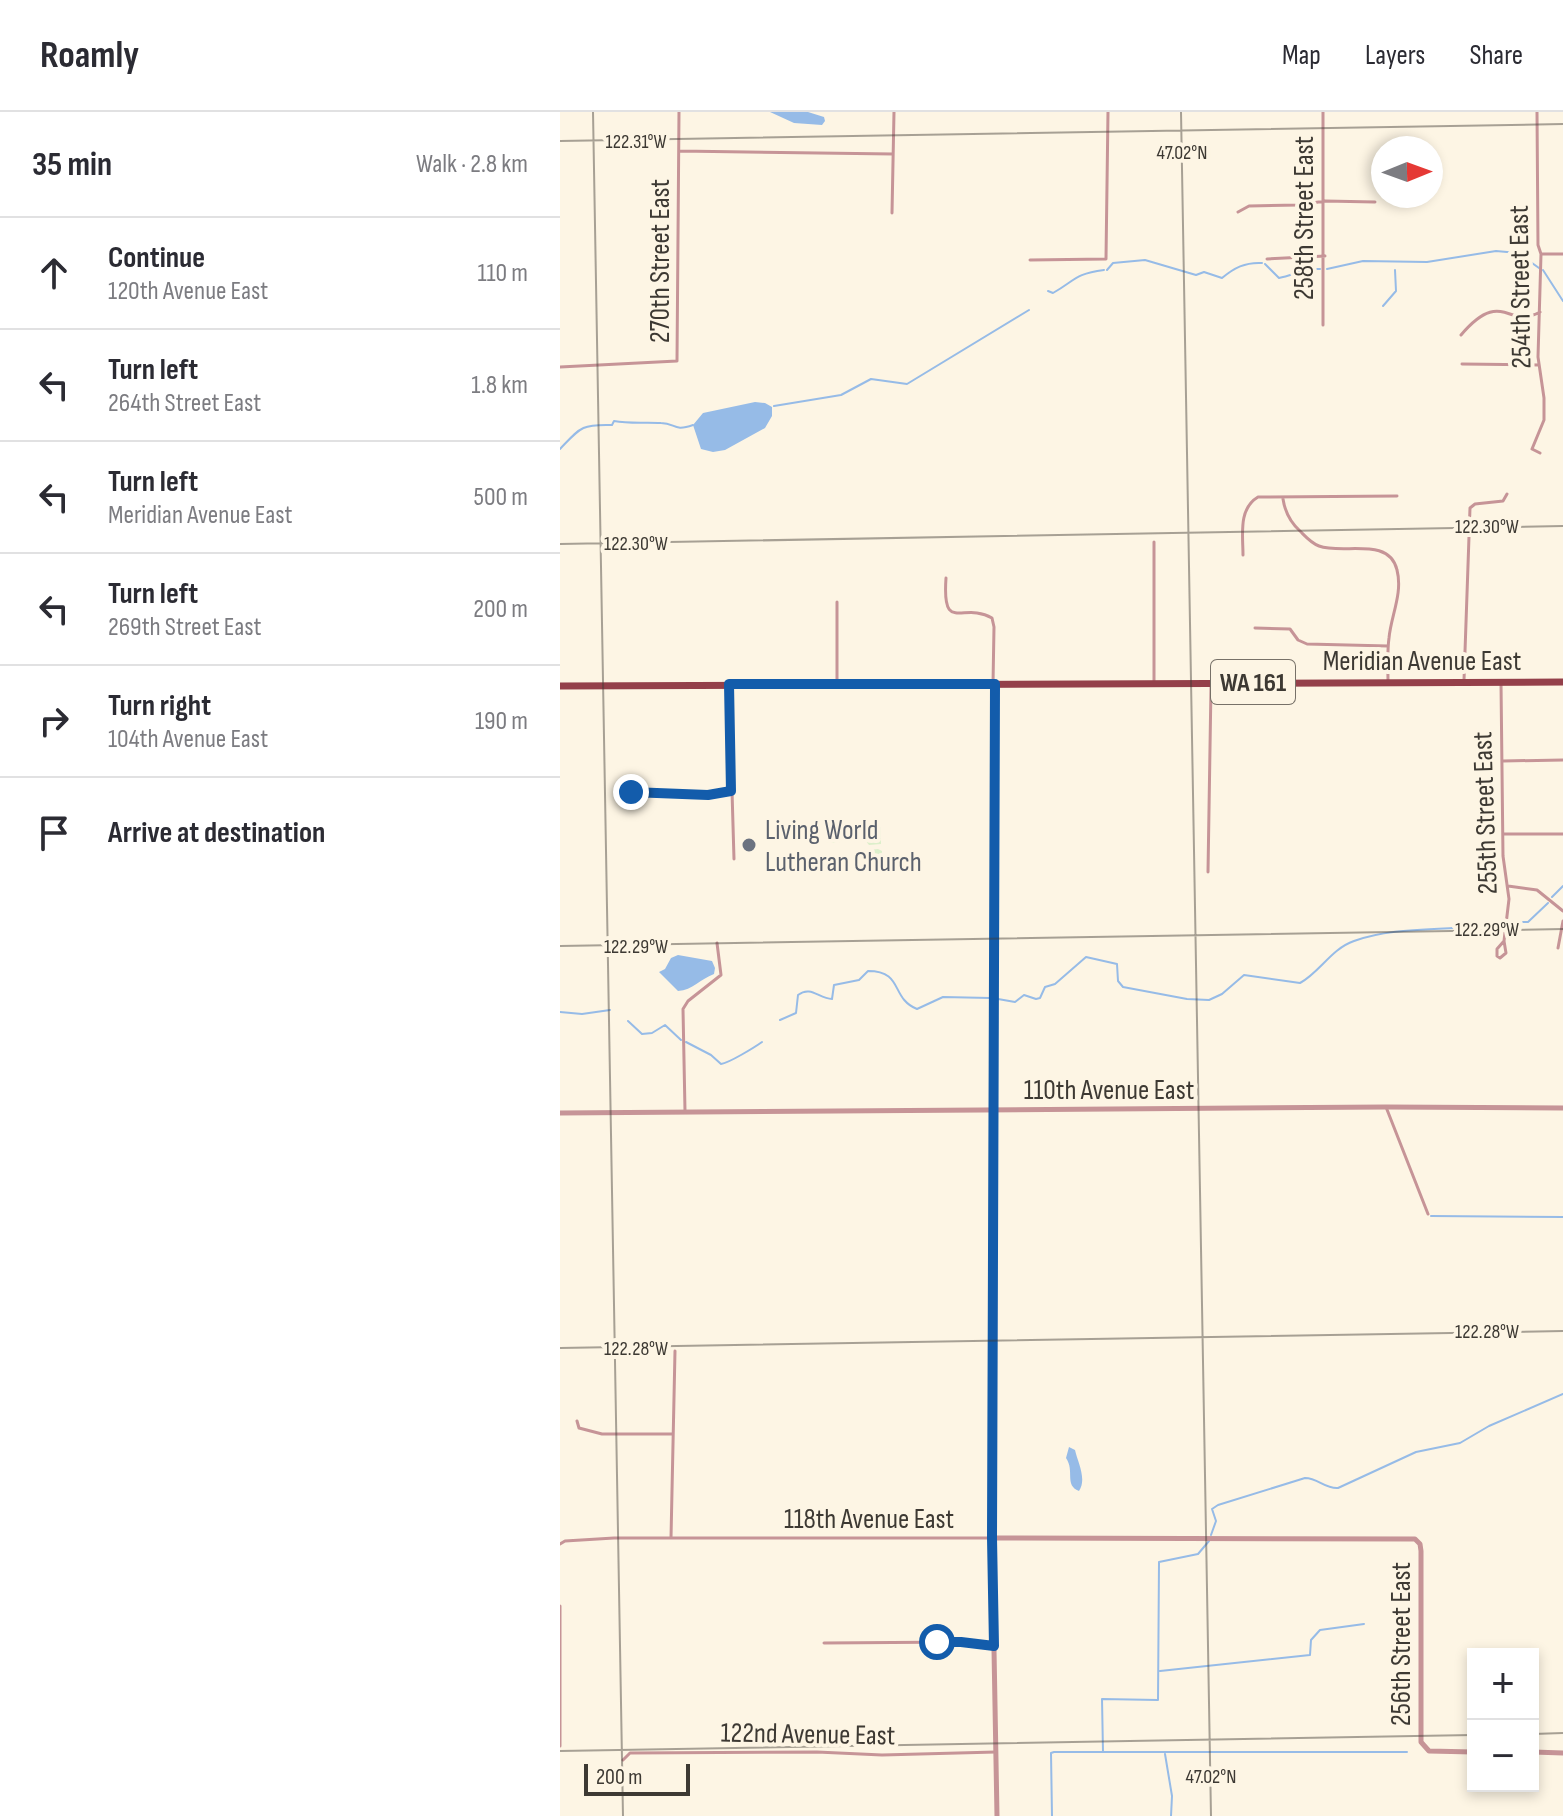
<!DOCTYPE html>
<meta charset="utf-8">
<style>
body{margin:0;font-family:"Sofia Sans Condensed",sans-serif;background:#f2f2f3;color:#2b2b33}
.controls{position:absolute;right:24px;bottom:24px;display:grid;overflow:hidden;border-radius:0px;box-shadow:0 4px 12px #0003}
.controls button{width:72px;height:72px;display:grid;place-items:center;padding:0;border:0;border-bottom:2px solid #e1e1e2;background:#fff;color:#2b2b33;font:40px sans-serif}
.compass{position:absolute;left:811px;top:24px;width:72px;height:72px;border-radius:50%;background:#fff;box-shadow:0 4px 12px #0003;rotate:89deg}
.scale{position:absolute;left:24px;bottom:20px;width:106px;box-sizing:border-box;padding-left:8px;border:4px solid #3d3933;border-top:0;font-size:22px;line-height:28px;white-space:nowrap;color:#3d3933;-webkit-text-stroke:6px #fdf5e4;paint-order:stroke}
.stop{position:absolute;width:24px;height:24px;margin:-18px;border:6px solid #135cab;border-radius:50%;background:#fff}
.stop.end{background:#135cab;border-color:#fff;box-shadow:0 2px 8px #0008}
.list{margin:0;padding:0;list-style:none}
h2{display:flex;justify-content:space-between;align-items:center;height:104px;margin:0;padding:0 32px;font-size:34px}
h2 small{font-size:26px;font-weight:400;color:#7c7c81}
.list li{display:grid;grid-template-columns:52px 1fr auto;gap:24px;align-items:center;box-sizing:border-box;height:112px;padding:0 32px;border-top:2px solid #e1e1e2}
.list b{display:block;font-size:30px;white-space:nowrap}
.list p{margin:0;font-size:26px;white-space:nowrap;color:#7c7c81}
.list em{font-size:26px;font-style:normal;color:#7c7c81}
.icon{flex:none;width:44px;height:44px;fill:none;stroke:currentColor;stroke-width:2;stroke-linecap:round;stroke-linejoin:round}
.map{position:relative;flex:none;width:1003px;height:1704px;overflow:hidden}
header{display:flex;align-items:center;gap:48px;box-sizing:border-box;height:112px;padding:0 40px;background:#fff;border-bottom:2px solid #e1e1e2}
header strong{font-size:38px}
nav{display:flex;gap:44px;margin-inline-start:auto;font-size:28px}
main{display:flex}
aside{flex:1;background:#fff}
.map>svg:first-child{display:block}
.green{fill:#ddefcb}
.water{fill:#96bbe7}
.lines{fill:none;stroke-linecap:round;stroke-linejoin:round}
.stream{stroke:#96bbe7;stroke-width:2}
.minor{stroke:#c69497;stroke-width:3}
.tertiary{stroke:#c69497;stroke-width:5}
.primary{stroke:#94404a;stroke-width:7}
.route{stroke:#135cab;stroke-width:10}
.ticks{fill:none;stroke:#3d3933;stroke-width:2;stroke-opacity:0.45}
.worship-dot{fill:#6b7280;stroke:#fdf5e4;stroke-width:3}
.labels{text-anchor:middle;stroke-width:8;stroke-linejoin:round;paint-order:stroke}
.shield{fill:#fdf5e4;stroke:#777168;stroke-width:2}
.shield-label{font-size:26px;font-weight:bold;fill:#3d3933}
.street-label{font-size:28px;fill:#3d3933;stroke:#fdf5e4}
.worship-label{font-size:28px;fill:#5b616d;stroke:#fdf5e4;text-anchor:start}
.ticks-label{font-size:20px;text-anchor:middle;fill:#3d3933;stroke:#fdf5e4;stroke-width:8;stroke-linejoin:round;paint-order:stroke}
</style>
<header>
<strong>Roamly</strong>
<nav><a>Map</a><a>Layers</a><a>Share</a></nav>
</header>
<main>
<aside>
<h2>35 min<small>Walk · 2.8 km</small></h2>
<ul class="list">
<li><svg class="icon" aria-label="ahead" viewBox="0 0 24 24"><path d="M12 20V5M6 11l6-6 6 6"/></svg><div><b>Continue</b><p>120th Avenue East</p></div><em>110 m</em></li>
<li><svg class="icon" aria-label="left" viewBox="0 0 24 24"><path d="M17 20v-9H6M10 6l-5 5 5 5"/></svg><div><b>Turn left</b><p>264th Street East</p></div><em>1.8 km</em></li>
<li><svg class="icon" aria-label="left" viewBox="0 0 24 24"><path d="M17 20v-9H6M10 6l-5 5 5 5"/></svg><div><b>Turn left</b><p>Meridian Avenue East</p></div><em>500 m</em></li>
<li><svg class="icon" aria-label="left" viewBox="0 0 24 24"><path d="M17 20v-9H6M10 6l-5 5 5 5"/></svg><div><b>Turn left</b><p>269th Street East</p></div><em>200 m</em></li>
<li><svg class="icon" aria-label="right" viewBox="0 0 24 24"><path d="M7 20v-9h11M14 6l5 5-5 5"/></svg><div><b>Turn right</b><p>104th Avenue East</p></div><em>190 m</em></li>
<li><svg class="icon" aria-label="arrive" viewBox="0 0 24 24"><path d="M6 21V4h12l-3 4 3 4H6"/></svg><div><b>Arrive at destination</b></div></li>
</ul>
</aside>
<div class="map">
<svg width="1003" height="1704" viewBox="0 0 1003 1704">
<rect width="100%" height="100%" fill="#fdf5e4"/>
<path class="green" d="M267 712 284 713 285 725 279 731 266 730Z
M303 714 321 715V732L309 733 301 723Z
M318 737 322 739 321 756H303V744L309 738Z"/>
<path class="water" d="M210 0H248L264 5 265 9 262 13 234 11Z
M195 290 205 291 212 295V304L205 316 165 338 153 340 141 337 133 313 143 301Z
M118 843 152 849 155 856 154 862C140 867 133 878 118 879L99 860 105 857 111 846Z
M509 1335 515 1338C518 1351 527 1367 519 1379 504 1373 515 1359 506 1346Z"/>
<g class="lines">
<path class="stream" d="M705 152 719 166C734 163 744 156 760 157
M767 157 803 149 867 150 936 139 958 141 979 156
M547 158 553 151 585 148 636 163 644 160 662 166C674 156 685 150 702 151
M983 158 1003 189
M488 179 493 181C516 168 514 162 544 158
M823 194 836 179 835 158
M214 294 281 283 311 267 347 272 469 198
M0 337C20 316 21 312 52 313L54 309C70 312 85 310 101 311 116 311 113 320 133 313
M992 785 1003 774
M953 810H968L988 791
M438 887 455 890 464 883 476 887 480 886 485 875 495 872 526 845 557 852 558 869 563 875 627 887 649 888 662 882 684 863 740 871C760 860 771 837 794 829 841 812 896 821 944 810
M0 900 22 902 50 898
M220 908 236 901 238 883C251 873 259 887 272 887L274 873 299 868 308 859C344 859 330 886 357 897L383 885 430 886
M68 909 82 922 92 921 105 913 121 928
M126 930 151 943 161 952C169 951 195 935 202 930
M871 1104 1003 1105
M651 1423 656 1409 652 1397 658 1393 745 1366C758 1366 765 1377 778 1376L856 1340 900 1331 929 1314 1003 1282
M600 1559 750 1543 751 1528 760 1518 804 1512
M543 1640 542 1587 598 1588 599 1450 638 1442 649 1429
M605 1642 612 1684 611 1704
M492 1704 491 1641 494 1640H847"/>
<path class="minor" d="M977 0 978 133 981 142 978 245 984 286V308L972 337 980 341
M119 39 333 42
M678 100 689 94 739 93 765 89 815 90
M332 101 334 0
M981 142H1003
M707 147 765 144
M470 148 546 147 548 0
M763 213V0
M901 223C942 175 948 218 980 200
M902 252 979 253
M0 255 117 249 119 0
M723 387C725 400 730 410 740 419 746 425 751 431 759 434 783 443 829 424 837 458 843 481 831 504 829 526 827 540 828 556 828 570
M594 430V571
M683 443C683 423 678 397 698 385L837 384
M386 466C382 523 403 489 432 506L434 515 433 572
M695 516 730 517 738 528 747 532 828 534
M904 568 910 396 915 392 943 389 947 382
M277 571V490
M941 571 943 744 949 787 944 829 946 841 940 846 937 844V837L944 829
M169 576 174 747
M943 649 1003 648
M71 680 148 683 171 679
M943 722H1003
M648 760 651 574
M948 774 977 778 1003 799
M998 836 1003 809
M826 995 868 1102
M125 999 123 897 128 889 161 863 157 831
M17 1309 19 1316 42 1322H113
M111 1426 115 1239
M0 1432 5 1429 54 1426H431
M0 1494V1634
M264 1531 401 1530 434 1534
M63 1648 70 1641 257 1640 322 1643 436 1640"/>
<path class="tertiary" d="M435 572 432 1426 437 1704
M0 1001 826 995 1003 996
M432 1426 855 1427 860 1432 861 1439V1630L869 1639 913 1640
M973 1640 1003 1641"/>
<path class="primary" d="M0 574 1003 570"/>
</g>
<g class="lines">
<path class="route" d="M71 680 148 683 171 679 169 572H435L432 1426 434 1534 401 1530H377"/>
</g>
<path class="ticks" d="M33 0 63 1704M621 0 651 1704M0 29 1003 12M0 432 1003 414M0 834 1003 817M0 1236 1003 1219M973 1622 1003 1621M0 1639 913 1623"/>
<circle class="worship-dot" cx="189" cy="733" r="8"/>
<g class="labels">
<rect class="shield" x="651" y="548" width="84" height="44" rx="6"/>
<g class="shield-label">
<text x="693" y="579">WA 161</text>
</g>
<g class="street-label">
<text transform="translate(743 106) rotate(-90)" y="10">258th Street East</text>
<text transform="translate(99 149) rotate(-90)" y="10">270th Street East</text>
<text transform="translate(959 175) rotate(-91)" y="10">254th Street East</text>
<text x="862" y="558">Meridian Avenue East</text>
<text transform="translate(924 701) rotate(-92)" y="10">255th Street East</text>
<text x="549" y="987">110th Avenue East</text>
<text x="309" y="1416">118th Avenue East</text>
<text transform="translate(840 1532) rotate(-90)" y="10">256th Street East</text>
<text transform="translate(248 1621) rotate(1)" y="10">122nd Avenue East</text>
</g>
<g class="worship-label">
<text x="205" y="727">Living World<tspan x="205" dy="32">Lutheran Church</tspan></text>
</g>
</g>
<g class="ticks-label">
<text x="76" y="36">122.31°W</text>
<text x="622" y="47">47.02°N</text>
<text x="927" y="421">122.30°W</text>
<text x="76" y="438">122.30°W</text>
<text x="927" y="824">122.29°W</text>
<text x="76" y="841">122.29°W</text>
<text x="927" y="1226">122.28°W</text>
<text x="76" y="1243">122.28°W</text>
<text x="651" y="1671">47.02°N</text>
</g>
</svg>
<div class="controls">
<button>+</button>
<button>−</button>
</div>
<svg class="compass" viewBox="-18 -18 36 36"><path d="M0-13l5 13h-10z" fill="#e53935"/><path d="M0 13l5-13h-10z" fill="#7c7c81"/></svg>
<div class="scale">200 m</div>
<div class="stop" style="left:377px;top:1530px"></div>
<div class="stop end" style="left:71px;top:680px"></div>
</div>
</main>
